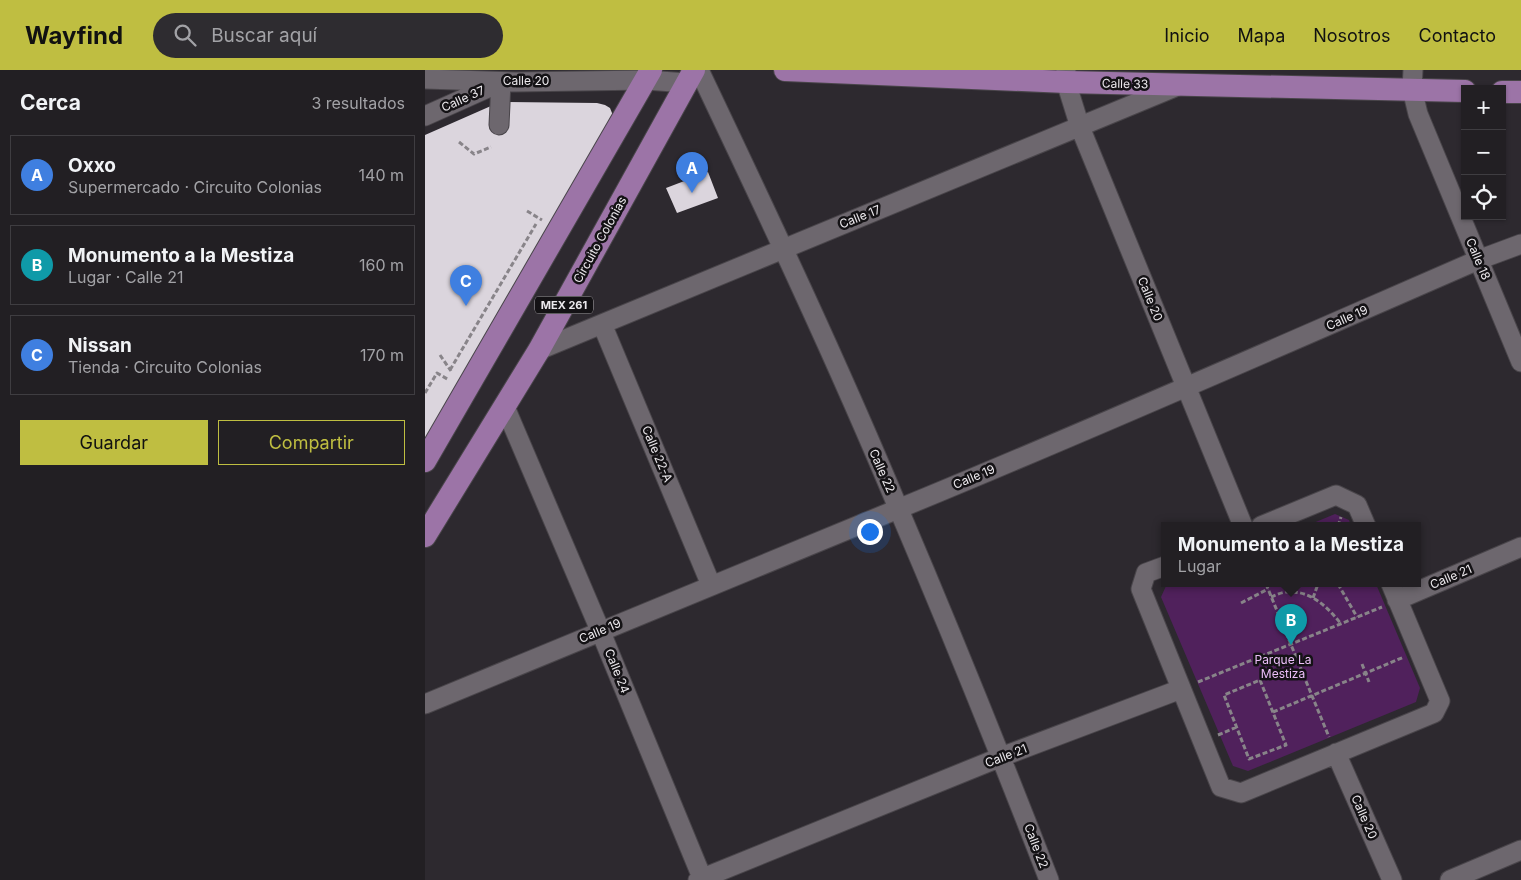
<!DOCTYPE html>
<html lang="es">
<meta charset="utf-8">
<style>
body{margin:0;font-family:Inter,sans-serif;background:#2e2c30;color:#f1f3f6}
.controls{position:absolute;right:15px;top:15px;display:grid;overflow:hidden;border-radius:0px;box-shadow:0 1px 4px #0004}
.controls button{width:45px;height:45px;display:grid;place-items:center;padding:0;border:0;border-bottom:1px solid #3f3d41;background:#221f23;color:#f1f3f6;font:25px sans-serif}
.you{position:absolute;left:444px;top:461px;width:18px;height:18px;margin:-12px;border:4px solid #fff;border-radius:50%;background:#1a73e8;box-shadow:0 0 0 8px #1a73e833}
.badge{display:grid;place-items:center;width:32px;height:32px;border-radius:50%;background:#bfbe41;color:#fff;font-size:16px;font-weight:700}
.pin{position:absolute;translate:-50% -41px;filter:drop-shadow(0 1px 2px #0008)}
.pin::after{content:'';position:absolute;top:26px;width:18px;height:15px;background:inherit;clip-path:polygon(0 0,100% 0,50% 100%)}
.popup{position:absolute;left:736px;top:452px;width:260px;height:65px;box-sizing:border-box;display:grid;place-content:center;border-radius:0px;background:#221f23;filter:drop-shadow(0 1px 4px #0005);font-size:16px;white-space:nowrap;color:#a2a2a6}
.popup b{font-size:19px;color:#f1f3f6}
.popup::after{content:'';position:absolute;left:50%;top:100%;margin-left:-10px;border:10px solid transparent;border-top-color:#221f23}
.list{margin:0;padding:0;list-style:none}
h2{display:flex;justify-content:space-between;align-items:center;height:65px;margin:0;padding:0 20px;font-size:21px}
h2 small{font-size:16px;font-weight:400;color:#a2a2a6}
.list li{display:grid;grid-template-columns:32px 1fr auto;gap:15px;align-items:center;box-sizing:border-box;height:80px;margin:0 10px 10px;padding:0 10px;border:1px solid #3f3d41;border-radius:0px}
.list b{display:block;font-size:19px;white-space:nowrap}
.list p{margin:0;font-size:16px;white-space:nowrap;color:#a2a2a6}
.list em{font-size:16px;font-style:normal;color:#a2a2a6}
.actions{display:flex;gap:10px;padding:15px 20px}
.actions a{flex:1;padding:11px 0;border:1px solid #bfbe41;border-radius:0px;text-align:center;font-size:18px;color:#bfbe41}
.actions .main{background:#bfbe41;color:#111}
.icon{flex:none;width:28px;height:28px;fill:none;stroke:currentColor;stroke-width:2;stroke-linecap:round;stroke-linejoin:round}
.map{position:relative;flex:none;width:1096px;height:810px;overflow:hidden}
header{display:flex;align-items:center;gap:30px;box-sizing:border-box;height:70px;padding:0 25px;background:#bfbe41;color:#111}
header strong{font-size:24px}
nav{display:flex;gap:28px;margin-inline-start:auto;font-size:18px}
.search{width:350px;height:45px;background:#2e2c30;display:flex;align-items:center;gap:12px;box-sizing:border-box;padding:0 18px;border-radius:28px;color:#a2a2a6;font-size:19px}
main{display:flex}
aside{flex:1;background:#221f23}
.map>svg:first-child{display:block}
.green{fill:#50215c}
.building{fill:#dbd5dd}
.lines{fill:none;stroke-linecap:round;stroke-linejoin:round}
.minor-casing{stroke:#49454a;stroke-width:21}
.major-casing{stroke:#49454a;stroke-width:24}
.path{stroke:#888489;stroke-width:3;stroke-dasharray:5 2.5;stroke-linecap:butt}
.minor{stroke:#6d676e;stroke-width:19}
.major{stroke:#9c74a7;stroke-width:22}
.labels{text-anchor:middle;stroke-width:5;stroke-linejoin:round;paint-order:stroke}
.shield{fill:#141215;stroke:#aba8ac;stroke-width:1}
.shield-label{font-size:11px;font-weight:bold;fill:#ece9ed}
.street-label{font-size:12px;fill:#ece9ed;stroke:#141215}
.park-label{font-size:12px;fill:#ecbff9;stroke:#141215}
</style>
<header>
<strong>Wayfind</strong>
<div class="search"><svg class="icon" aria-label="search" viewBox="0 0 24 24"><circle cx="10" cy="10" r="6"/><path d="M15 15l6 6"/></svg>Buscar aquí</div>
<nav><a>Inicio</a><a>Mapa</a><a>Nosotros</a><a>Contacto</a></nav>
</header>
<main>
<aside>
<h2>Cerca<small>3 resultados</small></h2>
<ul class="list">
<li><span class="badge" style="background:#3f7fe0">A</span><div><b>Oxxo</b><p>Supermercado · Circuito Colonias</p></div><em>140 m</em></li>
<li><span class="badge" style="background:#0f9aa8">B</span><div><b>Monumento a la Mestiza</b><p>Lugar · Calle 21</p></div><em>160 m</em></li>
<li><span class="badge" style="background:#3f7fe0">C</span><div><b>Nissan</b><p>Tienda · Circuito Colonias</p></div><em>170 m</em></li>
</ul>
<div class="actions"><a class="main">Guardar</a><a>Compartir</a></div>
</aside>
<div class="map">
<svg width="1096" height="810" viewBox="0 0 1096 810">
<rect width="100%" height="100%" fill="#2d292f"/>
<path class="green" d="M910 444 924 450 926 456H881Z
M747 514H951L995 618 991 632 823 701 808 696 736 527 741 516Z"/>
<path class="building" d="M75 32 172 33 180 35 185 38 189 48 0 376V65Z
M283 102 293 128 252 143 241 118Z"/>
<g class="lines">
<g class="minor-casing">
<path id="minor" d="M274 0C343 145 412 291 474 440 526 562 576 686 624 810
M641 0V12L655 57 818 456
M988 0 987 19 993 44 1096 292
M0 9 91 12 221 10 262 13
M0 46 76 12 74 55
M177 254 286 515
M114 280 755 15
M80 337 175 560 278 810
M836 456 911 425 932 435 941 456
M740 496 721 503 716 519 796 717 816 723 1009 643 1015 631 966 514
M972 530 1096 477
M0 634C157 568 315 504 473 439 668 359 860 274 1053 190L1096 174
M911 683 967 810
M273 810 576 687 756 619
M1025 810 1096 780"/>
</g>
<g class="major-casing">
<path id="major" d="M360 0 641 12 1040 21
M1077 22H1096
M0 391 226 0
M0 466 114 280 269 0"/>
</g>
<path class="path" d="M34 72 49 84 66 77
M102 141 117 150
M15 285 26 301
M25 300 111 154
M0 323 12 303 24 310
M913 456 916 447
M841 514 904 667
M913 514 932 547
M846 527C851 525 857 522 862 522 885 520 903 537 916 554
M888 528 893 514
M816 533 843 519
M937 594 944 612
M835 610 861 675 824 689 799 625Z
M773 612 957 537
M848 642 979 587
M793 665 812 657"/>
<use href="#minor" class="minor"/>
<use href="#major" class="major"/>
</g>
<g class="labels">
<rect class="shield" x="110" y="226.5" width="58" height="17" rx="4"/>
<g class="shield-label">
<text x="139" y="239">MEX 261</text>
</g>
<g class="street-label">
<text x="101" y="15">Calle 20</text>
<text transform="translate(700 14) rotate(1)" y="4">Calle 33</text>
<text transform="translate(38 29) rotate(-24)" y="4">Calle 37</text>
<text transform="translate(435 147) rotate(-22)" y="4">Calle 17</text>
<text transform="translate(175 170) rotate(-61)" y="4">Circuito Colonias</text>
<text transform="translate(1053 189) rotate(67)" y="4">Calle 18</text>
<text transform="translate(725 229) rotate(68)" y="4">Calle 20</text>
<text transform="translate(922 248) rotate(-24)" y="4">Calle 19</text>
<text transform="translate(232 384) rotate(67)" y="4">Calle 22-A</text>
<text transform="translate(457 401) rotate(66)" y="4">Calle 22</text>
<text transform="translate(549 407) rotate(-23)" y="4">Calle 19</text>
<text transform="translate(1026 507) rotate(-23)" y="4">Calle 21</text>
<text transform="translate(175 561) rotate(-23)" y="4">Calle 19</text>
<text transform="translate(192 601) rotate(68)" y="4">Calle 24</text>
<text transform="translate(581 686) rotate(-21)" y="4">Calle 21</text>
<text transform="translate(939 747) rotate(66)" y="4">Calle 20</text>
<text transform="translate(611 776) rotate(69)" y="4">Calle 22</text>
</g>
<g class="park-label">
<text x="858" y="594">Parque La<tspan x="858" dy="14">Mestiza</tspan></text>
</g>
</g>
</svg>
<div class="controls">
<button>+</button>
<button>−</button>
<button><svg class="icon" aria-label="locate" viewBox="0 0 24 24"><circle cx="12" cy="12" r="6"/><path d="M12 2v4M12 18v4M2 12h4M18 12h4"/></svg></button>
</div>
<div class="you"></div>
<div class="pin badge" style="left:267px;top:123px;background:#3f7fe0">A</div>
<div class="pin badge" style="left:866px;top:575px;background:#0f9aa8">B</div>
<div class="popup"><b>Monumento a la Mestiza</b>Lugar</div>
<div class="pin badge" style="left:41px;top:236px;background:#3f7fe0">C</div>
</div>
</main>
